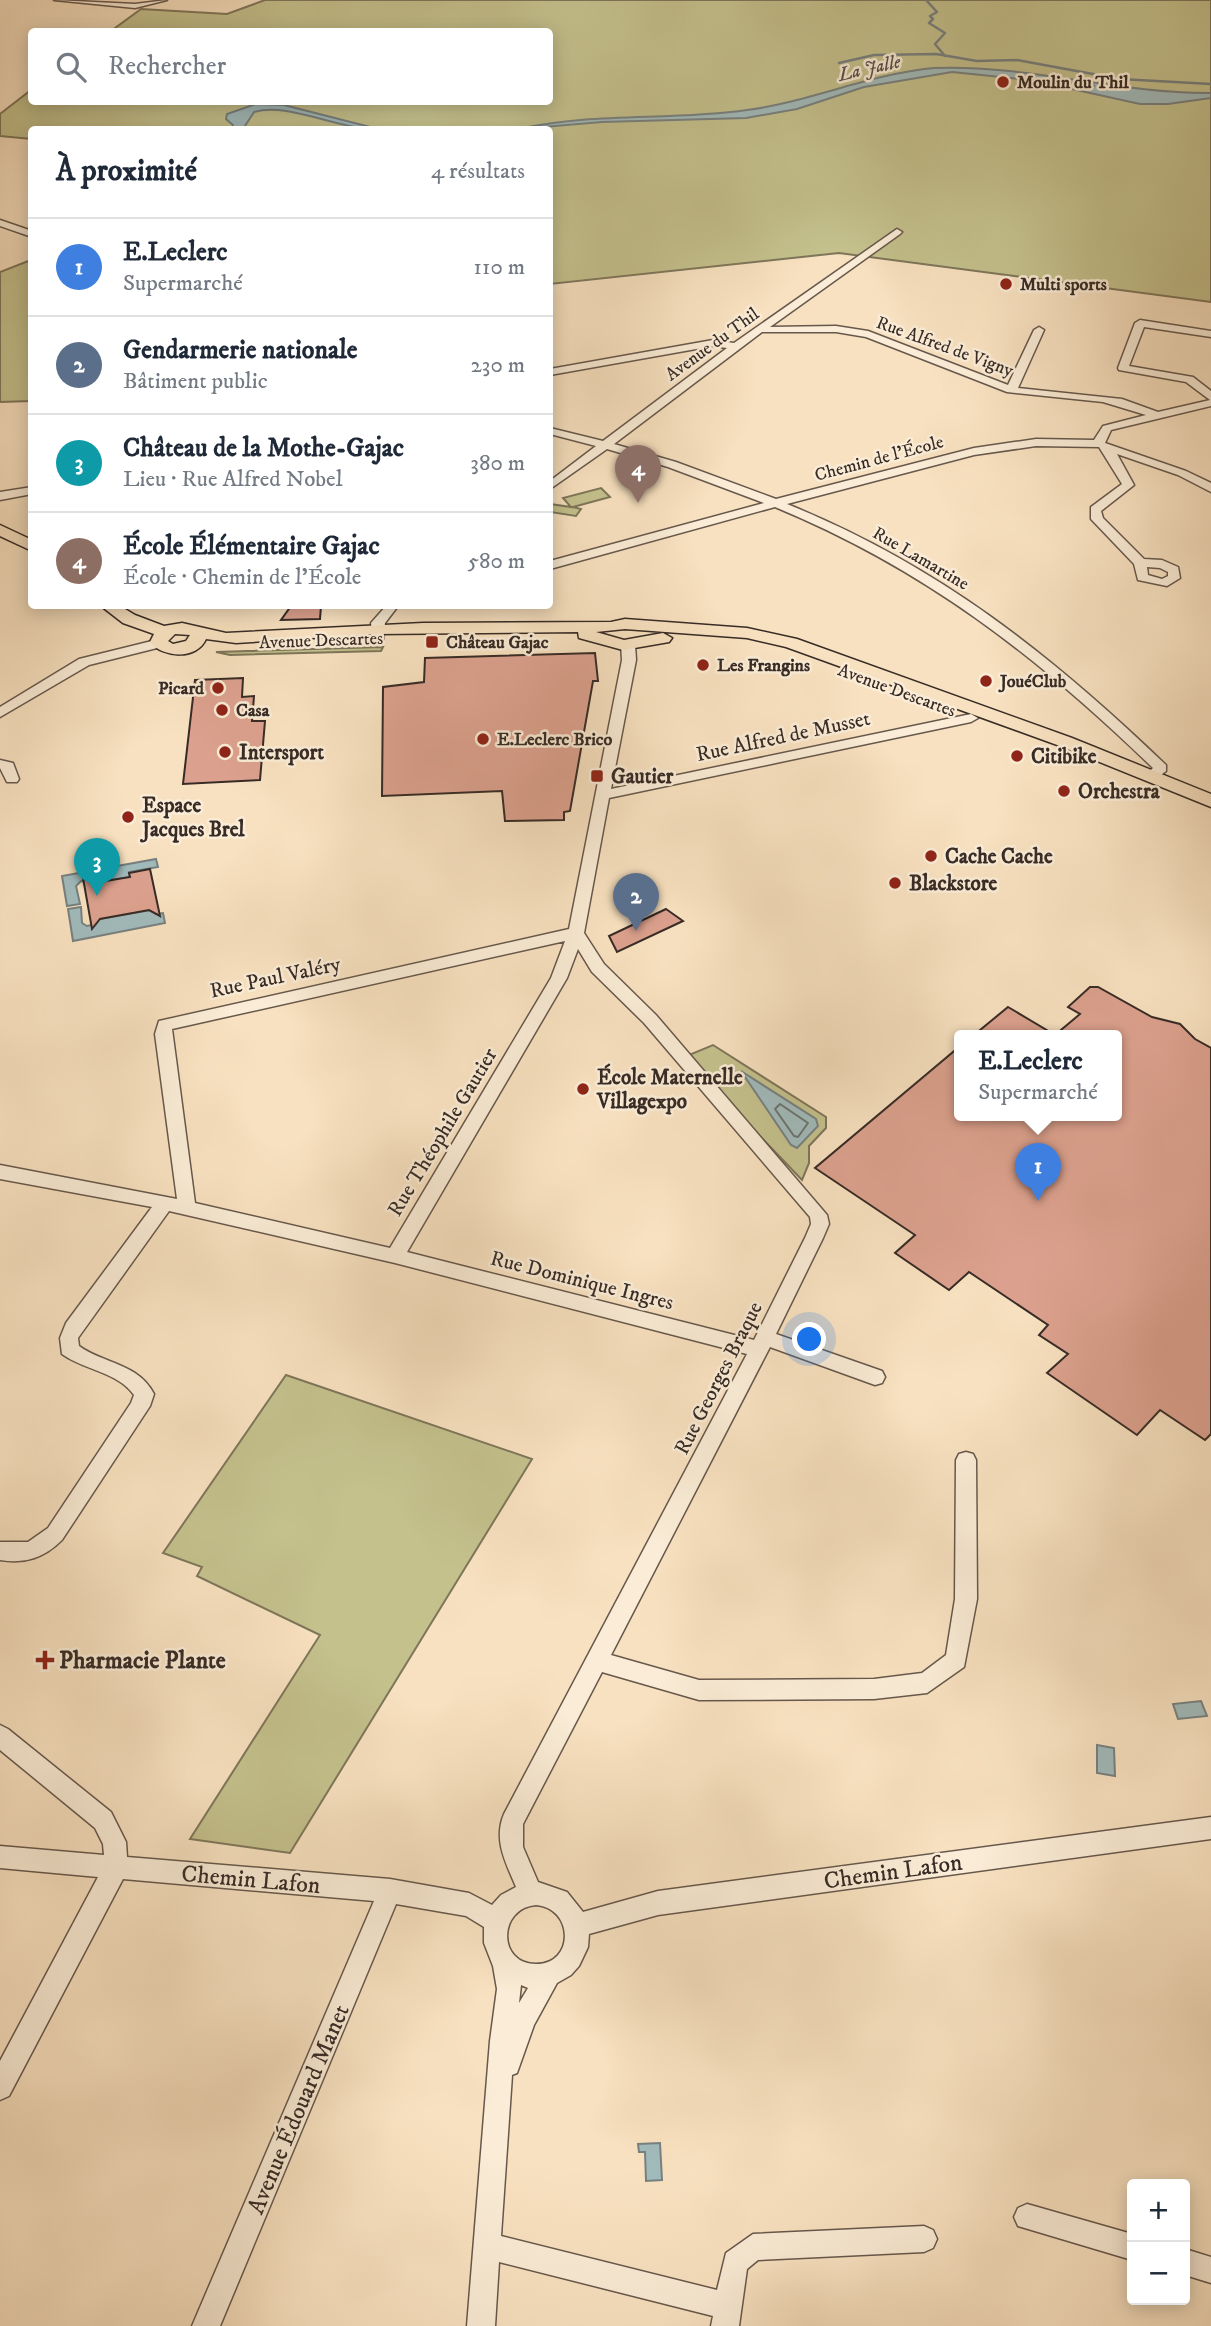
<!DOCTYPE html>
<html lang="fr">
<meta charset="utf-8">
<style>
body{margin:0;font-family:"IM FELL DW Pica",serif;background:#f6f6f7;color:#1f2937}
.controls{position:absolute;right:21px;bottom:21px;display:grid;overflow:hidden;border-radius:7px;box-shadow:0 4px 18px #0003}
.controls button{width:63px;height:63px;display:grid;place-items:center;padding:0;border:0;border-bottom:2px solid #e0e1e3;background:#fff;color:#1f2937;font:35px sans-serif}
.you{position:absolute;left:810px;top:1340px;width:24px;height:24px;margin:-18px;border:5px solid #fff;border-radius:50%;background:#1a73e8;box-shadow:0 0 0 10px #1a73e833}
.badge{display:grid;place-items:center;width:46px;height:46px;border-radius:50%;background:#ea580c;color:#fff;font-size:23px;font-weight:700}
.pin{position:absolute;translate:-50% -58px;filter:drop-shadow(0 2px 4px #0008)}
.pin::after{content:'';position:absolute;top:37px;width:24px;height:21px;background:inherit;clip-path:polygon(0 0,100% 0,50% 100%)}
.popup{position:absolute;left:954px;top:1030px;width:168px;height:91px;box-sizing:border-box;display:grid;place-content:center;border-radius:7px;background:#fff;filter:drop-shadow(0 2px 5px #0005);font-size:23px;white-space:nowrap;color:#747a83}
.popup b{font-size:26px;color:#1f2937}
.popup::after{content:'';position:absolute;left:50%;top:100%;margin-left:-14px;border:14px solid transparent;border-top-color:#fff}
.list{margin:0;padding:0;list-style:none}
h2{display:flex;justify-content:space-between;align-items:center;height:91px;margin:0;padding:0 28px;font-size:30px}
h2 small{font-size:23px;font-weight:400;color:#747a83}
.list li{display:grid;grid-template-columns:46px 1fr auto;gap:21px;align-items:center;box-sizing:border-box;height:98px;padding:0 28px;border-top:2px solid #e0e1e3}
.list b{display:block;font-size:26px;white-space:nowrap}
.list p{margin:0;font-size:23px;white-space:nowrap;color:#747a83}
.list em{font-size:23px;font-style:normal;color:#747a83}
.icon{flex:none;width:38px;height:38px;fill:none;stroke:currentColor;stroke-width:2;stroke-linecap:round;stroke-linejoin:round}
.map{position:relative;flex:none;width:1211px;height:2326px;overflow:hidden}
.search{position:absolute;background:#fff;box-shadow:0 4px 18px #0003;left:28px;top:28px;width:525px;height:77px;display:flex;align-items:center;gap:18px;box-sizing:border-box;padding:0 24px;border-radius:7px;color:#747a83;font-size:26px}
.panel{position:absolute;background:#fff;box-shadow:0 4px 18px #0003;left:28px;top:126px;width:525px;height:483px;border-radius:7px}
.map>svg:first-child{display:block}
.green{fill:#c4c18d;stroke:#7e765a;stroke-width:2}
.water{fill:#a1bbbc;stroke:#778180;stroke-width:2}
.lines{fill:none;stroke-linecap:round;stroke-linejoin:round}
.shore{stroke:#6c7371;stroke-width:2}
.stream{stroke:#778180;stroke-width:2.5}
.building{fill:#dca18e;stroke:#372b26;stroke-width:2}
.minor-casing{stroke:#67584c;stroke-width:3}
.major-casing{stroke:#372b26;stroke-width:3}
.minor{fill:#faecd6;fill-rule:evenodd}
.major{fill:#f8e1c0;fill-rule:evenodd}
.poi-dot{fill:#8f2418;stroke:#faecd6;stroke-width:2.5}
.labels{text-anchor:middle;stroke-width:5;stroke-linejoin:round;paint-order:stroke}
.far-poi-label{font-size:18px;font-weight:bold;fill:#372b26;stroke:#faecd6;text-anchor:start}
.far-street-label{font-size:18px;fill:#372b26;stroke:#faecd6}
.far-water-label{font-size:19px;font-style:italic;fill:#524f4c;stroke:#faecd6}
.street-label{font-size:21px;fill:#372b26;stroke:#faecd6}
.poi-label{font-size:21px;font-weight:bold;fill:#372b26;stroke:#faecd6;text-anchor:start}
.near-poi-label{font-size:24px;font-weight:bold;fill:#372b26;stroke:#faecd6;text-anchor:start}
.near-street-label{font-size:24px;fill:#372b26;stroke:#faecd6}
</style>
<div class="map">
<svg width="1211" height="2326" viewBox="0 0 1211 2326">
<rect width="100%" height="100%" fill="#f8e1c0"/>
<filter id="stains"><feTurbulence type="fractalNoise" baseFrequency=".00286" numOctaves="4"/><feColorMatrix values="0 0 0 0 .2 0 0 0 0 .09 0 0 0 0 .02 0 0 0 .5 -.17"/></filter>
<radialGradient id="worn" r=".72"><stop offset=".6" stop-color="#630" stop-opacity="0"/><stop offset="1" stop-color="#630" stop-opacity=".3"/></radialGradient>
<path class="green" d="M265 0H1211V302L839 253 550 284V130H32L31 139 0 136V114L31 90 32 102H550V32L111 31 141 9 227 14Z
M31 260V401L0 402V272Z
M601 488 610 497 573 507 581 509 576 516 550 512V504L571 507 563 498Z
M383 647 381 651 230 655 216 652Z
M713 1045 826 1117V1128L809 1146V1163L802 1180 684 1057Z
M286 1375 532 1459 290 1853 190 1839 320 1635 197 1576 202 1567 163 1553Z"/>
<path class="water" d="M934 68C1027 64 1118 94 1211 93V98L1168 104H1140L1031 80 952 72 864 87 797 109 746 118 602 122 519 129C594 112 671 121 747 110 810 102 869 74 934 68Z
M256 104 284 105 378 129C338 130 289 102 254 112L243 129H232L233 125 226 119 227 114Z
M156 859 158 867 129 872 130 877 92 883 81 881 76 886 80 904 67 906 62 876Z
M81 907 82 923 87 926 96 924 98 919 151 910 156 914 163 913 165 923 73 941 68 909Z
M741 1071 816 1119 818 1126 797 1148 791 1145Z
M1201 1701 1207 1716 1178 1719 1173 1704Z
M1097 1745 1114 1748 1115 1776 1097 1773Z
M660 2143 662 2180 646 2181 645 2152H639L638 2144Z"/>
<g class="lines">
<path class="shore" d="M780 1104 808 1123 798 1137 794 1136 775 1109Z"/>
<path class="stream" d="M926 0 937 12 930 16 933 19 929 23 945 33 935 44 945 56
M839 63 874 55 936 54 977 61 1017 60 1120 79 1211 84
M1069 82 1094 86"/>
</g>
<path class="building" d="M291 606H321L320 619 281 620Z
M595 653 598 681H593L570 811 564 812V820L505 821 502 791 382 796 383 687 424 682 425 658Z
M243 678 242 697 254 696 252 721H265L260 780 183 784 195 680Z
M150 869 160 916 149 910 100 919 92 929 83 878 94 883 130 877 129 873Z
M666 909 683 921 617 952 609 936Z
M1090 987H1098L1152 1017 1180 1024 1195 1039 1211 1048V1434L1205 1440 1160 1410 1137 1435 1047 1373 1068 1354 1039 1335 1048 1325 969 1272 949 1290 895 1253 915 1235 815 1168 959 1047V1115H1117V1035H1055L1080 1014 1068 1007Z
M1008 1007 1055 1035H974Z"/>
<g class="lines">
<g class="minor-casing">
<path id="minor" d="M54 0 135 4 167 0 135 8Z
M0 220 32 231V237L0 226Z
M897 229 902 232 900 234 770 327 836 326 868 331 1008 385 1034 330 1039 327 1044 330 1018 388 1122 399 1158 412 1210 400 1186 382 1119 370 1118 368 1135 323 1140 320 1211 331V337L1144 327 1129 366 1193 377 1211 391V406L1111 430 1105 443 1186 471 1211 483V492L1178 475 1117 454 1134 485 1101 511 1103 518 1144 559 1162 560 1178 567 1180 578 1167 586 1138 580 1134 564 1091 519V507L1122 484 1099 447 1036 446 974 455 787 504C938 565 1050 654 1166 765V771L1156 779H1146L1144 776 1153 768C1037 656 925 569 775 507L550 569V561L764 503 668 467 607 449 550 489V481L596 446 550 434V428L603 441 727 348 713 346 550 375V369L713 340 734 343ZM762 332H836L866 337 1007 392 1103 402 1146 415 1103 426 1094 440 1036 439 974 448 776 499 676 462 614 444ZM1147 567 1160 568 1168 572V576L1162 579 1148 575Z
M32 487V494L0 500V492Z
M386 606H398L385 623 383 641H373L371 623Z
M160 639 165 640V646L89 665 0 717V707L79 659Z
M628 640 635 644 636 660 611 789 971 714 978 718 971 722 609 798 584 933 604 964 656 1015 827 1215 829 1224 823 1238 776 1334 882 1371 885 1377 882 1383 875 1385 770 1347 611 1655 699 1680 874 1679 922 1673 946 1655 955 1599 956 1460 959 1454 966 1452 973 1454 976 1460 977 1599 964 1667 927 1693 874 1699 699 1700 602 1672 523 1824V1847L538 1882 567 1892 583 1912 658 1891 1211 1817V1839L658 1915 589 1934 588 1947 579 1966 571 1975 557 1983 534 2025 517 2073 512 2075 501 2236 717 2290 726 2253 753 2234 924 2226 933 2230 937 2239 933 2248 924 2252 758 2260 747 2269 739 2326H711L713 2316 499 2262 495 2326H467L490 2041 497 1989 493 1966 484 1943V1927L466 1916 396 1904 220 2326H192L374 1901 123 1879 9 2096 0 2100V2061L98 1877 0 1868V1846L104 1855 103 1844 95 1828 0 1750V1725L8 1729 111 1812 126 1842 127 1857 390 1879 469 1893 492 1905 501 1895 516 1887C506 1863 493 1840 504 1814L747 1354 395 1263 169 1211 78 1338 79 1346C104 1364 138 1363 154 1394L150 1406 62 1540C44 1558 25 1564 0 1560V1542H28L48 1528 131 1403 134 1395C118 1372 84 1370 62 1354L60 1338 66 1323 152 1207 0 1179V1165L177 1199 155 1034 159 1021 569 929 622 660 621 644ZM565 941 551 978 390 1248 195 1203 172 1029ZM578 949 592 972 644 1023 810 1217 811 1224 805 1238 754 1340 407 1252 567 978ZM536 1905C574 1908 575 1964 536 1964 497 1964 498 1908 536 1905ZM521 1985 528 1988 519 2003Z
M0 760 13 763 19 779 17 782H7L0 768Z
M1027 2204 1132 2234V2260L1018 2226 1014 2217 1018 2208Z
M1185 2249 1211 2257V2283L1185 2275Z"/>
</g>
<g class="major-casing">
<path id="major" d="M0 525 32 540V551L0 536Z
M101 606H120L135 615 164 626 182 623 226 633 423 623 611 622 625 619 747 628 797 639 1072 738 1211 794V807L1060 746 786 647 747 638 625 629 596 632 624 640 663 633 672 638 669 642 623 650 579 638 578 632 376 634 236 643 206 639C197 660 163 658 150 642L154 634 123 623ZM175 634 190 635 186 641 173 644 168 641Z"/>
</g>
<use href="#minor" class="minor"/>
<use href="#major" class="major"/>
</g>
<g class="poi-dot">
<circle cx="1003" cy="82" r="7"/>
<circle cx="1006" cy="284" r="7"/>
<rect x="425" y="635" width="14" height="14" rx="3.5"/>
<circle cx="703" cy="665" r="7"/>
<circle cx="986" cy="681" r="7"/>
<circle cx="218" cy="688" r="7"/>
<circle cx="222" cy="710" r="7"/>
<circle cx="483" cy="739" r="7"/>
<circle cx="225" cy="752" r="7"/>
<circle cx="1017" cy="756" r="7"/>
<rect x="590" y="769" width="14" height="14" rx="3.5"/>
<circle cx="1064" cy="791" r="7"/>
<circle cx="128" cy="817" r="7"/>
<circle cx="931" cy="856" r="7"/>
<circle cx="895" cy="883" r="7"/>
<circle cx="583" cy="1089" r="7"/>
<path d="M41.5 1649.5h7v7h7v7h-7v7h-7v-7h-7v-7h7z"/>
</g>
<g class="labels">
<g class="far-poi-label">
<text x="1017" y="88">Moulin du Thil</text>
<text x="1020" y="290">Multi sports</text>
<text x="446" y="648">Château Gajac</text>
<text x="717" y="671">Les Frangins</text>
<text x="1000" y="687">JouéClub</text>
<text x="204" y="694" text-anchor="end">Picard</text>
<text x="236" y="716">Casa</text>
<text x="497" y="745">E.Leclerc Brico</text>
</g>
<g class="far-street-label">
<text transform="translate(712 344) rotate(-36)" y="6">Avenue du Thil</text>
<text transform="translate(945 346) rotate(20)" y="6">Rue Alfred de Vigny</text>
<text transform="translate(879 458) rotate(-15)" y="6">Chemin de l'École</text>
<text transform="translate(921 558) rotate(30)" y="6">Rue Lamartine</text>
<text transform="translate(321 640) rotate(-2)" y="6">Avenue Descartes</text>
<text transform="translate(897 690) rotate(20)" y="6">Avenue Descartes</text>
</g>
<g class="far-water-label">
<text transform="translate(869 67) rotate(-13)" y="7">La Jalle</text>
</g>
<g class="street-label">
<text transform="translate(783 736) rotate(-12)" y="7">Rue Alfred de Musset</text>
<text transform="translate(275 977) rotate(-12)" y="7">Rue Paul Valéry</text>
<text transform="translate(442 1132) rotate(-59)" y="7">Rue Théophile Gautier</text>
<text transform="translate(582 1280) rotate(14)" y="7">Rue Dominique Ingres</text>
<text transform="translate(718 1378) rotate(-63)" y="7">Rue Georges Braque</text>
</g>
<g class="poi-label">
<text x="239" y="759">Intersport</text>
<text x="1031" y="763">Citibike</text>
<text x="611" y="783">Gautier</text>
<text x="1078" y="798">Orchestra</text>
<text x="142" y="812">Espace<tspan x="142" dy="24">Jacques Brel</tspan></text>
<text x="945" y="863">Cache Cache</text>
<text x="909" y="890">Blackstore</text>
<text x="597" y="1084">École Maternelle<tspan x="597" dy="24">Villagexpo</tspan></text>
</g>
<g class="near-poi-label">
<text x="59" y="1668">Pharmacie Plante</text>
</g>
<g class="near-street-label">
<text transform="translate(893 1871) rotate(-8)" y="8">Chemin Lafon</text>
<text transform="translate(251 1879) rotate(5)" y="8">Chemin Lafon</text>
<text transform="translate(298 2109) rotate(-67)" y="8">Avenue Édouard Manet</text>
</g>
</g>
<rect width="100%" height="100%" filter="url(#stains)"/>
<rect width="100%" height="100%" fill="url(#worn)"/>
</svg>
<div class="controls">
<button>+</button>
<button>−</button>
</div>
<div class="you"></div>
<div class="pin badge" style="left:1038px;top:1201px;background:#3f7fe0">1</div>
<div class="popup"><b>E.Leclerc</b>Supermarché</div>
<div class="pin badge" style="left:636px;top:931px;background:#5c6f8a">2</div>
<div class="pin badge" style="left:97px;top:896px;background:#0f9aa8">3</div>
<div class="pin badge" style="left:638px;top:503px;background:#8d6e63">4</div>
<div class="search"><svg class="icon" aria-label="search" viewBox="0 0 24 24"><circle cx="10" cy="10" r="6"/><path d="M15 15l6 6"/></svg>Rechercher</div>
<section class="panel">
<h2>À proximité<small>4 résultats</small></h2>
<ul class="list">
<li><span class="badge" style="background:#3f7fe0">1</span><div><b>E.Leclerc</b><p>Supermarché</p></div><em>110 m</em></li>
<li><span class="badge" style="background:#5c6f8a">2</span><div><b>Gendarmerie nationale</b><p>Bâtiment public</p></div><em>230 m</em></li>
<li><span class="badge" style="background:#0f9aa8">3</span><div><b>Château de la Mothe-Gajac</b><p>Lieu · Rue Alfred Nobel</p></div><em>380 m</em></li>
<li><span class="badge" style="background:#8d6e63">4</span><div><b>École Élémentaire Gajac</b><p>École · Chemin de l'École</p></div><em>580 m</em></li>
</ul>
</section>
</div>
